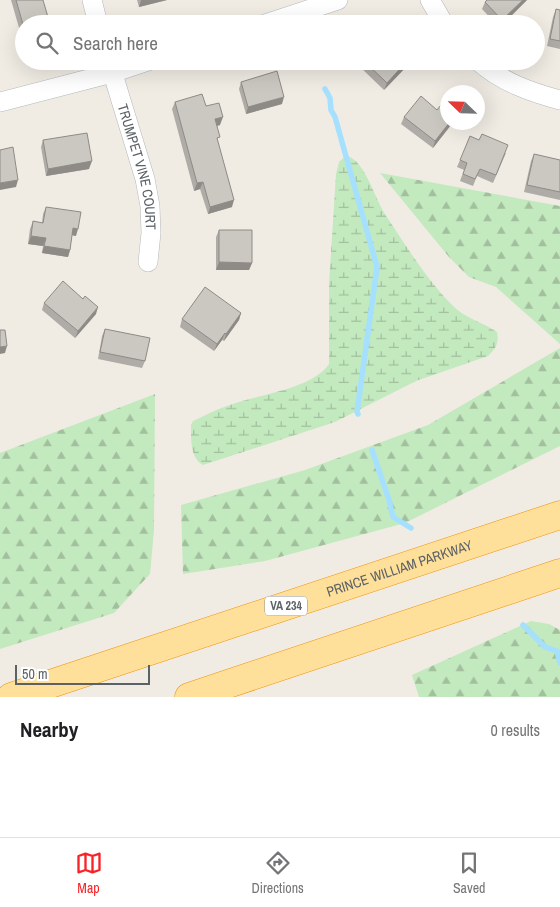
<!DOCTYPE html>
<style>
body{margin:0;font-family:"Archivo Narrow",sans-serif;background:#f6f6f6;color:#202124}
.compass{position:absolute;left:440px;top:85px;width:45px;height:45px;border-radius:50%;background:#fff;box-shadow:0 5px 20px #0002;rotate:293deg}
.scale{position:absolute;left:15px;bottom:12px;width:135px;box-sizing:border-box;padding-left:5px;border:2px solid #5c6166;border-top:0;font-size:14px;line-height:18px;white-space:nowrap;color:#5c6166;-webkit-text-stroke:4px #fff;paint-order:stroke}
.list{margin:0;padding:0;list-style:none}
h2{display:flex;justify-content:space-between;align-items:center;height:65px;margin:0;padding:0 20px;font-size:21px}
h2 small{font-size:16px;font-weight:400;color:#757577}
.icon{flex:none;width:28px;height:28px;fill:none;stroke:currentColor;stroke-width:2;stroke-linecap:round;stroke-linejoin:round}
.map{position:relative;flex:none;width:560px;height:697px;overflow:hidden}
.search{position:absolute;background:#fff;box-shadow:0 5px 20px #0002;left:15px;right:15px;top:15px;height:55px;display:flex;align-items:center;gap:12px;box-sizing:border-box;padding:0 18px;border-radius:28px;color:#757577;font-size:19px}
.sheet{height:140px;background:#fff}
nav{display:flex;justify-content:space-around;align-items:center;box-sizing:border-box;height:70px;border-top:1px solid #e0e0e0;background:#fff;font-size:14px;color:#757577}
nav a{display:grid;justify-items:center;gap:2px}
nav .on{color:#f72327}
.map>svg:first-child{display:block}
.forest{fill:url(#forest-firs)}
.wetland{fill:url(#wetland-marsh)}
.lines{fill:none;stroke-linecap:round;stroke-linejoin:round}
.stream{stroke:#a5e0ff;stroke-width:5.5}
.minor-casing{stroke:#b5b8bc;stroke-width:20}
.trunk-casing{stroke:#f48f00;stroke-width:29}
.minor{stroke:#fff;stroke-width:19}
.trunk{stroke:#ffe09b;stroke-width:28}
.wall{fill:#afaba6}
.shaded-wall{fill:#8e8b87}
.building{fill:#cbc7c1;stroke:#8e8b87}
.labels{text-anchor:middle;stroke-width:4;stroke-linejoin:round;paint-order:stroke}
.shield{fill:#fff;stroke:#8d9094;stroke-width:1}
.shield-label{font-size:12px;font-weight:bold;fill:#5c6166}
.street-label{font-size:14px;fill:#5c6166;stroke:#fff}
</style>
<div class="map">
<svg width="560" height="697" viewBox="0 0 560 697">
<defs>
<pattern id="forest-firs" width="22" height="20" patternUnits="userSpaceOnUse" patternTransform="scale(1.25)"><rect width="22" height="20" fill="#c3e9be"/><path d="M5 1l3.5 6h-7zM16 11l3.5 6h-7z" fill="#a2c09e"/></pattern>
<pattern id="wetland-marsh" width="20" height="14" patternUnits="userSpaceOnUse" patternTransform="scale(1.25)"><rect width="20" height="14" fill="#c3e9be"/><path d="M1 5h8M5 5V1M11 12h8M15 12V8" fill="none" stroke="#a2c09e"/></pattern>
</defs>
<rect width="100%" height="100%" fill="#f0ece4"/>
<path class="forest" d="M380 173 560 206V344L496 287 469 277 449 257Z
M560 348V446L405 523 265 561 183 574 181 505 305 470 428 425Z
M155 394 154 530 150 574 114 613 0 649V453Z
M531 621 549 624 560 630V697H419L412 675Z"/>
<path class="wetland" d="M346 155C366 162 374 197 385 214 406 246 427 280 454 307 465 318 484 323 497 332 499 344 496 348 488 356L416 381 335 422 203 465C190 458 191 439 191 425L193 421C206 415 219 408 233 404 260 394 312 389 329 364V284L336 174 339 162Z"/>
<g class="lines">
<path class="stream" d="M325 89 330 98 331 110 335 117 377 267 357 412 358 414
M372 450 389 500 393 517 411 528
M523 625 545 647 557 651 560 663"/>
<g class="minor-casing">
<g id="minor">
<path d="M92 0 98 24"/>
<path d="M430 0 444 24"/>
<path d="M265 24 338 0"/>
<path id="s1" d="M109 61 145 179 150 206 151 233 148 262"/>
<path d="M478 61C502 82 530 92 560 100"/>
<path d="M0 102 112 73 148 61"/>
</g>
</g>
<g class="trunk-casing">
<g id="trunk">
<path id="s2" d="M11 697 560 515"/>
<path d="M189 697 560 573"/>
</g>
</g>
<use href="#minor" class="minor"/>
<use href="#trunk" class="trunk"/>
</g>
<path class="wall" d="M11 0H43L24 24V45Z
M137 0H167L139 7Z
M527 0 503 24H496L482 9 485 2Z
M556 9 560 10V49L547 46 553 17Z
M361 61H410L409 64 384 90 359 66Z
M241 82 282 104 246 114 239 89Z
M175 102 206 106 220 125 217 126 218 143 232 207 208 214 200 189 194 191 172 109Z
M437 110 452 124 433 148 401 124 404 117Z
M43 140 89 169 46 176 41 147Z
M506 153 493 183 477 176 473 186 460 181 464 170 457 167 460 160Z
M534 154 560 160V200L524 192 531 161Z
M46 207 76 236 72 235 70 250 68 257 42 253 43 246 28 244 30 229 33 221 42 223 43 214Z
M219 230 252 263 249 270H216V237Z
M83 299 96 314 75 338 42 310 44 303Z
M241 313 239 320 224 341 222 340 214 351 180 327 182 319Z
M105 329 145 361 142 368 98 359 102 336Z"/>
<path class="shaded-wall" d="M141 0H167L139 7Z
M523 0H527L503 24H501L502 20Z
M407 61H410L409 64 384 90 387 83Z
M284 97 282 104 246 114 248 107Z
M223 117 220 125 213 127 215 119Z
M450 122H453L433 148 435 141Z
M92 161 89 169 46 176 48 169Z
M18 180 16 187 0 190V183Z
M203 182 200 189 194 191 197 183Z
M234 200 232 207 208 214 210 207Z
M73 228 78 229 76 236 71 235Z
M31 236 46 238 43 246 28 244Z
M44 246 70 250 68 257 42 253Z
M219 262 252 263 249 270H216Z
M98 307 96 314 75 338 78 331Z
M241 313 239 320 224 341 226 334Z
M225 333 222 340 214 351 217 344Z
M7 346 5 353 0 354V347Z"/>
<path class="building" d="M16 0H43L50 24H24V28Z
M487 0H523L502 20 485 2Z
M556 9 560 10V41L550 39Z
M364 61H407L387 83Z
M277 71 284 97 248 107 241 82Z
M202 94 206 106 219 103 223 117 215 119 220 137 217 138 234 200 210 207 203 182 197 183 175 102Z
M421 96 437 110 441 105 448 111V122H450L435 141 404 117Z
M87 133 92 161 48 169 43 140Z
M482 134 508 145 496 175 480 169 475 179 463 174 467 163 460 160 470 136 479 140Z
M13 147 18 180 0 183V150Z
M534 154 560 160V192L527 185Z
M46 207 81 212 78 229 73 228 70 250 44 246 46 238 31 236 33 221 43 223Z
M219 230H252V263L219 262Z
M63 281 83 299 85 296 98 307 78 331 44 303Z
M205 287 241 313 226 334 225 333 217 344 182 319Z
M105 329 150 338 145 361 100 352Z
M0 330H5L7 346 0 347Z"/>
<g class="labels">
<rect class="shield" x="265" y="596.5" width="42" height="19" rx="4"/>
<g class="shield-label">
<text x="286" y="610">VA 234</text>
</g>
<g class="street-label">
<text dy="5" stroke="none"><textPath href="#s1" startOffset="110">TRUMPET VINE COURT</textPath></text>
<text dy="5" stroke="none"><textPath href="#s2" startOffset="409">PRINCE WILLIAM PARKWAY</textPath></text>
</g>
</g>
</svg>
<svg class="compass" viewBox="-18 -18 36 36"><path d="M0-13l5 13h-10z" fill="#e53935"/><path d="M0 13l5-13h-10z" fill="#757577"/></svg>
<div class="scale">50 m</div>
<div class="search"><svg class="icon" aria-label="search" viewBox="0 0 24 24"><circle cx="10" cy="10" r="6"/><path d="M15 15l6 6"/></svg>Search here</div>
</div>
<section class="sheet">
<h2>Nearby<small>0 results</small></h2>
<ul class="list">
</ul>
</section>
<nav>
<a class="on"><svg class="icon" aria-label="map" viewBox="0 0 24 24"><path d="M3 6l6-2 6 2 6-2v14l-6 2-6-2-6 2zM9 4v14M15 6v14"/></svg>Map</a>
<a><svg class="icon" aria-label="directions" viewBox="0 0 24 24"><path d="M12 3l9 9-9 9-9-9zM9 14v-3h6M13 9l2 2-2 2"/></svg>Directions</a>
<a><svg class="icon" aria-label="saved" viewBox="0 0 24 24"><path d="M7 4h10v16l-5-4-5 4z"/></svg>Saved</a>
</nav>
